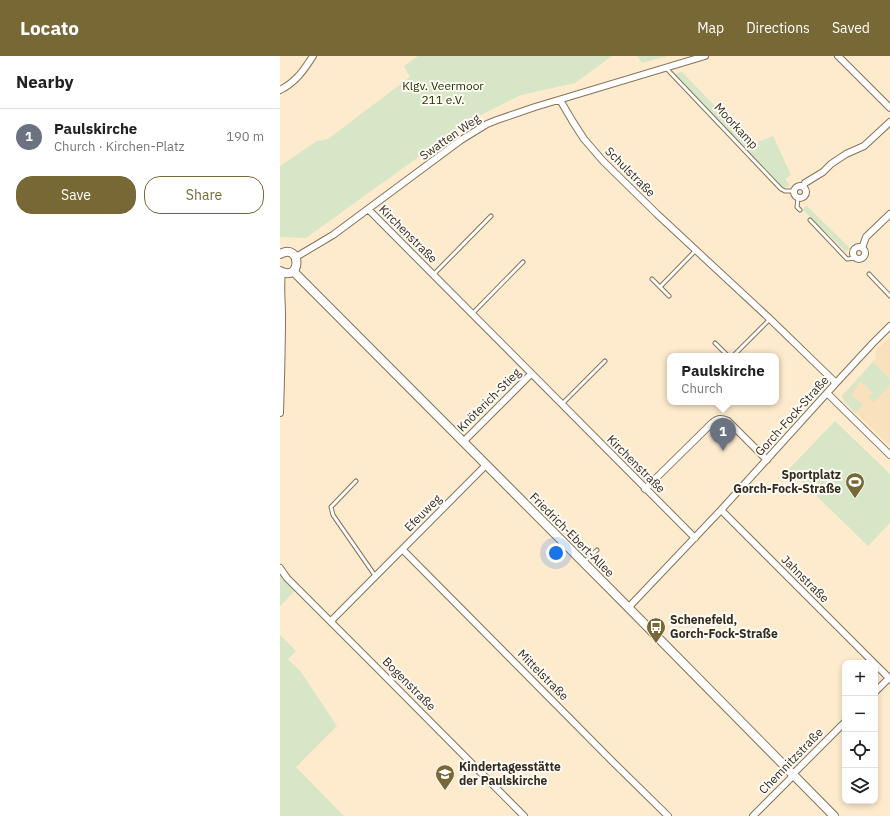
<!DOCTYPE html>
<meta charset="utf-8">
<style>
body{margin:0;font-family:"IBM Plex Sans",sans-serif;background:#f6f6f6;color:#222}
.controls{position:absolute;right:12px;bottom:12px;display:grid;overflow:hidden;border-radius:8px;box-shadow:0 2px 6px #0003}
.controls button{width:36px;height:36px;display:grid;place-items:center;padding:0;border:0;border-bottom:1px solid #e0e0e0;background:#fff;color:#222;font:20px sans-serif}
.you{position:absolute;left:276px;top:497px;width:14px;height:14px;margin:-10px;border:3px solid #fff;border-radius:50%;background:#1a73e8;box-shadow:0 0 0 6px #1a73e833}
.badge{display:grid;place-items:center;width:26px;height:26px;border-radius:50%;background:#776835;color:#fff;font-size:13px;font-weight:700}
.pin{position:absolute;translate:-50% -33px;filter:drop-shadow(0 1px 2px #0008)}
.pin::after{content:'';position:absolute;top:21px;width:14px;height:12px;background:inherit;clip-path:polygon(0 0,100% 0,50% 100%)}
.popup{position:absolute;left:387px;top:297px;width:112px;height:52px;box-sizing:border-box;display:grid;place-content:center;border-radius:8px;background:#fff;filter:drop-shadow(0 1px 3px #0005);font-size:13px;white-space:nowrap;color:#767676}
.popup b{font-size:15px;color:#222}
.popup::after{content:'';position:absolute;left:50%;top:100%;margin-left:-8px;border:8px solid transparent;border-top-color:#fff}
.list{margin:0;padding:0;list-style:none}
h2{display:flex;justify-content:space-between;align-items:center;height:52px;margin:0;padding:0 16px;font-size:17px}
h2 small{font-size:13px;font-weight:400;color:#767676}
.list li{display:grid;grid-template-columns:26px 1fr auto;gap:12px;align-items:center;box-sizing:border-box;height:56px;padding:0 16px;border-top:1px solid #e0e0e0}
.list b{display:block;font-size:15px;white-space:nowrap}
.list p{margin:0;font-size:13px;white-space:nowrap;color:#767676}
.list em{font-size:13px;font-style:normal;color:#767676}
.actions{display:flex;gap:8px;padding:12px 16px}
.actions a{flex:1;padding:9px 0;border:1px solid #776835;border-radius:16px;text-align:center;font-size:14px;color:#776835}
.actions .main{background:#776835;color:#fff}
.icon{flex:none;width:22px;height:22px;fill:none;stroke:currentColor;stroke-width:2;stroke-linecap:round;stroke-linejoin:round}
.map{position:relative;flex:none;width:610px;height:760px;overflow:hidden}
header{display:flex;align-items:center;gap:24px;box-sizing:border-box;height:56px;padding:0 20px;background:#776835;color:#fff}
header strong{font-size:19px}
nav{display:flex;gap:22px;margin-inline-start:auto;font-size:14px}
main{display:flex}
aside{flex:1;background:#fff}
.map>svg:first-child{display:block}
.built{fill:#f9e1bd}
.green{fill:#d6e6c6}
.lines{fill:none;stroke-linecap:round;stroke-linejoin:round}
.service-casing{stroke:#857359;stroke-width:5}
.minor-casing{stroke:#857359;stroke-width:8}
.tertiary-casing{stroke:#857359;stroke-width:10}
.service{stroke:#fff;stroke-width:3}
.minor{stroke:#fff;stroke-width:6}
.tertiary{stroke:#fff;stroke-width:8}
.labels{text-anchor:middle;stroke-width:4;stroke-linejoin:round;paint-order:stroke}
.park-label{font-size:12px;fill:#203500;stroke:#fefaf4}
.street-label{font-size:12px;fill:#332c21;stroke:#fefaf4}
.poi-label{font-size:12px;font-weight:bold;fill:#332c21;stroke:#fefaf4;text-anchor:start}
</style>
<header>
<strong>Locato</strong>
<nav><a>Map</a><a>Directions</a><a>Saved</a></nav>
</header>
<main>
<aside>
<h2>Nearby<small></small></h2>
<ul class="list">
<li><span class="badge" style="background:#6b7280">1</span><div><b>Paulskirche</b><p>Church · Kirchen-Platz</p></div><em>190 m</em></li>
</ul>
<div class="actions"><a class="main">Save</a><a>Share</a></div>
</aside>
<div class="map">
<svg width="610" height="760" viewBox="0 0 610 760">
<rect width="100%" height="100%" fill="#feebcd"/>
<path class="built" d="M610 281V390L564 345 562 340 596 302 595 301 596 294Z"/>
<path class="green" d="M138 0H332L295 27 241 39 187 66 26 182 0 181V110L37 85 48 83 130 21 124 10Z
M357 0H388L362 7Z
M402 16 483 100 472 88 493 80 511 119 505 123 510 129 507 131H502L395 18Z
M527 150 570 192 566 196 522 153Z
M593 306 610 323V329L594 346 589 341 593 337 580 325 571 339 583 349 575 357 564 345 562 340Z
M555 365 610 418V467L588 490 509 413Z
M0 518 2 522 15 535 0 550Z
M0 579 16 595 8 603 21 616 57 670 16 711 64 760H0Z"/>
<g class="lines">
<g class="service-casing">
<path id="service" d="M386 12 501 133 505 135H514
M518 142 517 151 520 154
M530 164 567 203 575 202
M589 218 610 240
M153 219 211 160
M372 223 389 240
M380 231 416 194
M192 258 243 206
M435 287 448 300
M453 300 490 263
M282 348 325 305
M76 425 51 451 53 459 96 521
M304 506 317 494"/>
</g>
<g class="minor-casing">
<path id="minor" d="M558 0 610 52
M0 34C16 26 24 14 33 0
M280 44 293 66 304 83 323 105 377 158 490 263 556 327
M514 136a6 6 0 1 1 12 0a6 6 0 1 1-12 0Z
M523 131 525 127 543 116 551 108 566 98 584 90 610 66
M88 153 415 482
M573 197a6 6 0 1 1 12 0a6 6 0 1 1-12 0Z
M582 192 586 181 610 158
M16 201 53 179 181 84 207 68 217 64 255 51 425 0
M547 337 610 399
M0 357C1 324 2 292 2 259 2 244 0 231 2 216
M183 386 251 318
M365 433 432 367C438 362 441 362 448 365L487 404
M441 454 594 607
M123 494 335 708 388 760
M0 512 7 522 100 615 244 760
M348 552 441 454 556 327 593 287 610 270
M51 565 206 409
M595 608 610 623
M595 636 609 622
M473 760 510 723 513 718 565 666"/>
</g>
<g class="tertiary-casing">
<path id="tertiary" d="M0 198C22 186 22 227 0 215
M13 215 332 535 554 760"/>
</g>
<use href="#service" class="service"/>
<use href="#minor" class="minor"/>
<use href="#tertiary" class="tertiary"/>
</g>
<defs>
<g id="stadium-pin" transform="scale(1)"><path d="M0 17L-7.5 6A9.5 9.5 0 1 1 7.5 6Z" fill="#776835" stroke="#fefaf4"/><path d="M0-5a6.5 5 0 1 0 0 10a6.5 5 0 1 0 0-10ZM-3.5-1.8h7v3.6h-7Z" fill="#fff"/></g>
<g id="bus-pin" transform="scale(1)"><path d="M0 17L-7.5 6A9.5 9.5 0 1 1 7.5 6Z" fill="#776835" stroke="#fefaf4"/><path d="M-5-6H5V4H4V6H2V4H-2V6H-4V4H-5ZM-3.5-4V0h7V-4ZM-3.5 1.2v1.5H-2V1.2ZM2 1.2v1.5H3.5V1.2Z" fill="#fff"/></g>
<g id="school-pin" transform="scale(1)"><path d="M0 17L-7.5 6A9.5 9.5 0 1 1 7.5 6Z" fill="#776835" stroke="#fefaf4"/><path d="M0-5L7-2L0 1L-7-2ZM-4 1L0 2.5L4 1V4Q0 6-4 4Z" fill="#fff"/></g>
</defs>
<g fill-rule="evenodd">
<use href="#stadium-pin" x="575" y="426"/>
<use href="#bus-pin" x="376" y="571"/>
<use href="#school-pin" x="165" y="718"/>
</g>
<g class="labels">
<g class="park-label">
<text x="163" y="34">Klgv. Veermoor<tspan x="163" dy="14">211 e.V.</tspan></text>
</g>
<g class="street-label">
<text transform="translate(456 70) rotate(47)" y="4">Moorkamp</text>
<text transform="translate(170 81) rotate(-35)" y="4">Swatten Weg</text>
<text transform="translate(350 116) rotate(45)" y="4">Schulstraße</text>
<text transform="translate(128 178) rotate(45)" y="4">Kirchenstraße</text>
<text transform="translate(209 344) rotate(-45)" y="4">Knöterich-Stieg</text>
<text transform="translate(512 360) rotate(-48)" y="4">Gorch-Fock-Straße</text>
<text transform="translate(356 408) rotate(45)" y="4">Kirchenstraße</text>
<text transform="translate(143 457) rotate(-45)" y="4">Efeuweg</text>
<text transform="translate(292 479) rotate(45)" y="4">Friedrich-Ebert-Allee</text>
<text transform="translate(525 523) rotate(45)" y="4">Jahnstraße</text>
<text transform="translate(263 619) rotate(45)" y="4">Mittelstraße</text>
<text transform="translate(129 628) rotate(45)" y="4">Bogenstraße</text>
<text transform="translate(511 705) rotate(-46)" y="4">Chemnitzstraße</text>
</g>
<g class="poi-label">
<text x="561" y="423" text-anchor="end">Sportplatz<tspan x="561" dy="14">Gorch-Fock-Straße</tspan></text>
<text x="390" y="568">Schenefeld,<tspan x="390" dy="14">Gorch-Fock-Straße</tspan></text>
<text x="179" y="715">Kindertagesstätte<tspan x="179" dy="14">der Paulskirche</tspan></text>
</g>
</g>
</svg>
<div class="controls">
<button>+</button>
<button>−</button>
<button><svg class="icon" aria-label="locate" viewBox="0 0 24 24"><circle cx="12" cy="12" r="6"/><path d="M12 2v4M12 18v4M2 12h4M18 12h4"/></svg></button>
<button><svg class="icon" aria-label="layers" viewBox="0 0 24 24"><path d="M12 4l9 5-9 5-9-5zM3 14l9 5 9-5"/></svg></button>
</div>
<div class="you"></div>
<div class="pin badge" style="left:443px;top:395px;background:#6b7280">1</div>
<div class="popup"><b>Paulskirche</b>Church</div>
</div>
</main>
